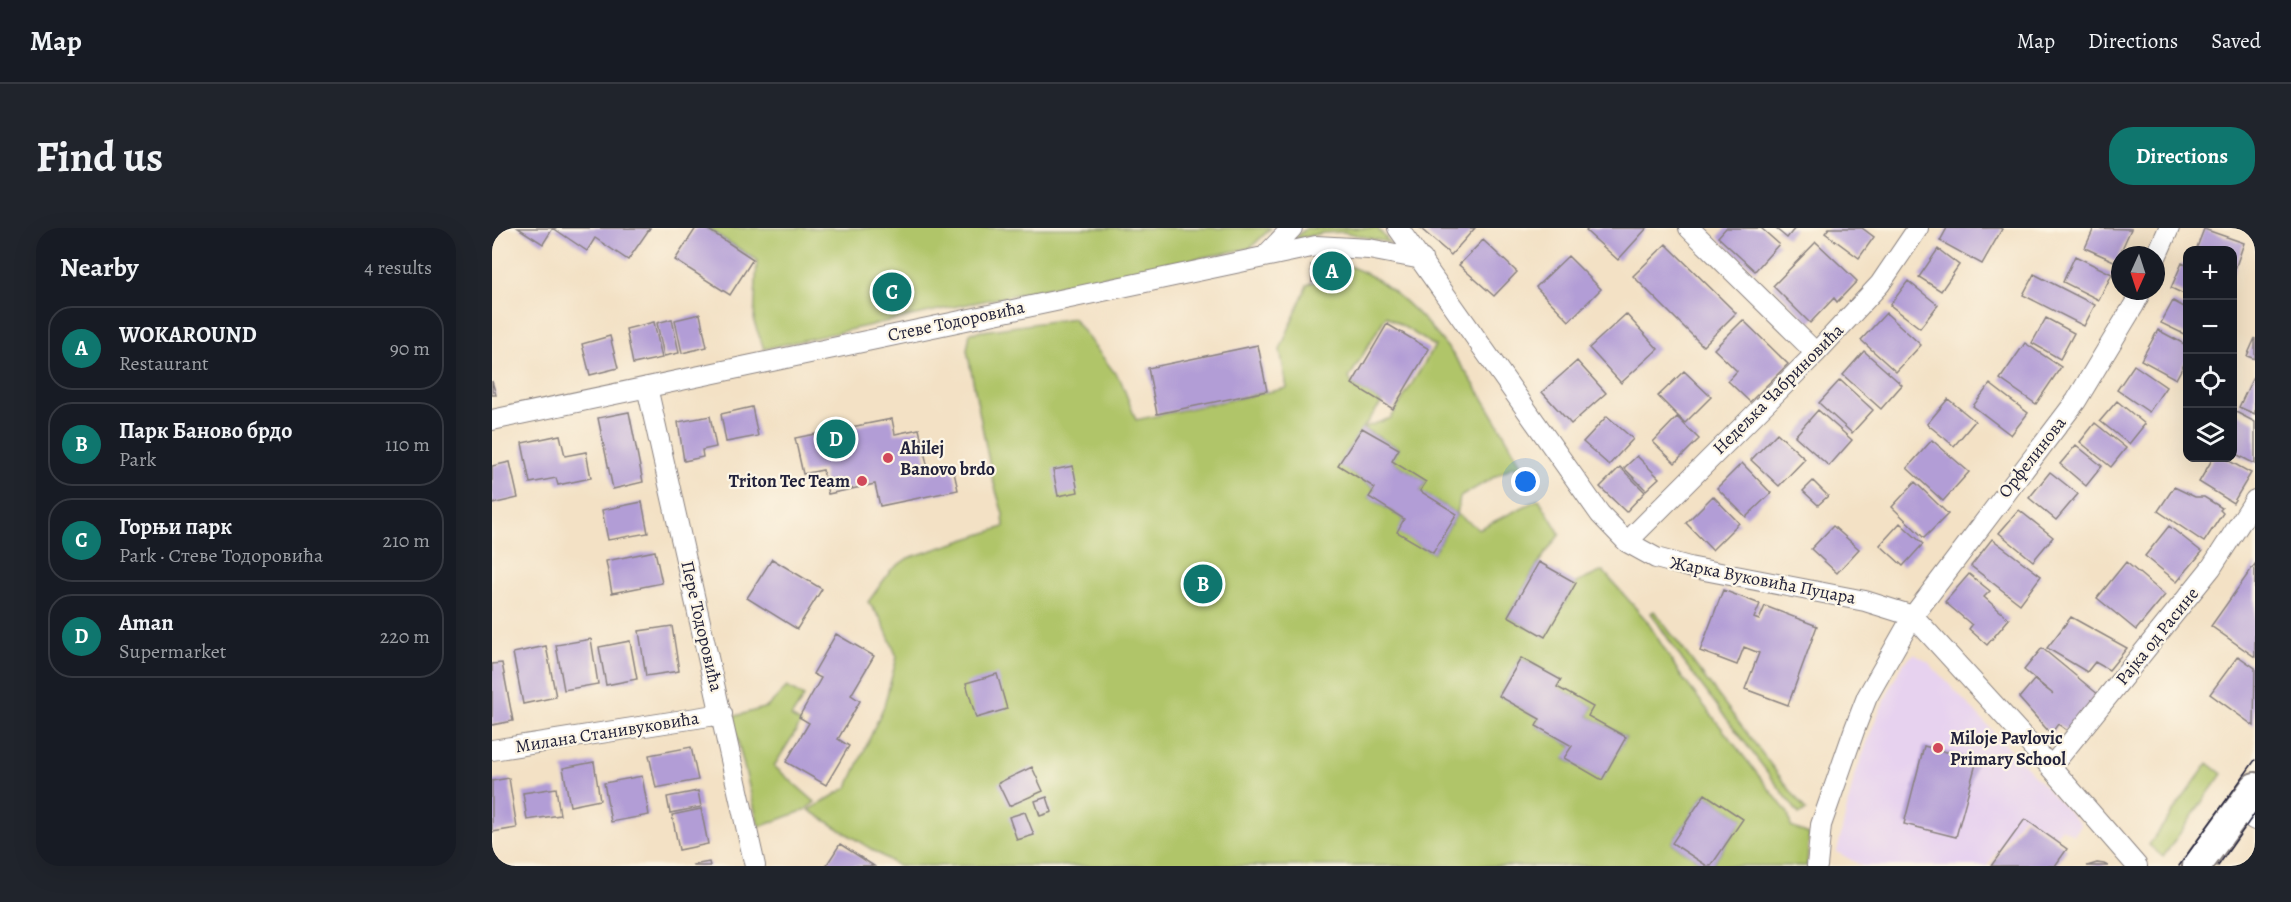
<!DOCTYPE html>
<meta charset="utf-8">
<style>
body{margin:0;font-family:Alegreya,serif;background:#20242c;color:#f1f3f6}
.controls{position:absolute;right:18px;top:18px;display:grid;overflow:hidden;border-radius:12px;box-shadow:0 6px 24px #0002}
.controls button{width:54px;height:54px;display:grid;place-items:center;padding:0;border:0;border-bottom:2px solid #363941;background:#171b24;color:#f1f3f6;font:30px sans-serif}
.compass{position:absolute;left:1619px;top:18px;width:54px;height:54px;border-radius:50%;background:#171b24;box-shadow:0 6px 24px #0002;rotate:183deg}
.you{position:absolute;left:1034px;top:254px;width:21px;height:21px;margin:-15px;border:4px solid #fff;border-radius:50%;background:#1a73e8;box-shadow:0 0 0 9px #1a73e833}
.badge{display:grid;place-items:center;width:39px;height:39px;border-radius:50%;background:#0f766e;color:#fff;font-size:20px;font-weight:700}
.pin{position:absolute;translate:-50% -50%;border:3px solid #fff;box-shadow:0 2px 6px #0006}
.list{margin:0;padding:0;list-style:none}
h2{display:flex;justify-content:space-between;align-items:center;height:78px;margin:0;padding:0 24px;font-size:26px}
h2 small{font-size:20px;font-weight:400;color:#9ea1a6}
.list li{display:grid;grid-template-columns:39px 1fr auto;gap:18px;align-items:center;box-sizing:border-box;height:84px;margin:0 12px 12px;padding:0 12px;border:2px solid #363941;border-radius:24px}
.list b{display:block;font-size:22px;white-space:nowrap}
.list p{margin:0;font-size:20px;white-space:nowrap;color:#9ea1a6}
.list em{font-size:20px;font-style:normal;color:#9ea1a6}
.icon{flex:none;width:33px;height:33px;fill:none;stroke:currentColor;stroke-width:2;stroke-linecap:round;stroke-linejoin:round}
.map{position:relative;flex:none;width:1763px;height:638px;overflow:hidden;border-radius:24px}
header{display:flex;align-items:center;gap:36px;box-sizing:border-box;height:84px;padding:0 30px;background:#171b24;border-bottom:2px solid #363941}
header strong{font-size:28px}
nav{display:flex;gap:33px;margin-inline-start:auto;font-size:21px}
.intro{display:flex;align-items:center;justify-content:space-between;box-sizing:border-box;height:144px;padding:0 36px}
h1{margin:0;font-size:42px}
.button{padding:15px 27px;border-radius:24px;background:#0f766e;color:#fff;font-size:21px;font-weight:700}
main{display:flex;gap:36px;padding:0 36px}
aside{flex:1;background:#171b24;border-radius:24px;box-shadow:0 6px 24px #0002}
.map>svg:first-child{display:block}
.built{fill:#e7d2ef}
.green{fill:#b0c569;stroke:#697452;stroke-width:1.5;fill-rule:evenodd}
.building{fill:#b29dd6}
.lines{fill:none;stroke-linecap:round;stroke-linejoin:round}
.minor-casing{stroke:#8a8280;stroke-width:22}
.secondary-casing{stroke:#8a8280;stroke-width:32}
.minor{stroke:#fff;stroke-width:20}
.secondary{stroke:#fff;stroke-width:28}
.tram{stroke:#22223b;stroke-width:1.5}
.poi-dot{fill:#d1495b;stroke:#fcf5e5;stroke-width:2}
.labels{text-anchor:middle;stroke-width:4.5;stroke-linejoin:round;paint-order:stroke}
.street-label{font-size:18px;fill:#22223b;stroke:#fcf5e5}
.poi-label{font-size:18px;font-weight:bold;fill:#22223b;stroke:#fcf5e5;text-anchor:start}
</style>
<header>
<strong>Map</strong>
<nav><a>Map</a><a>Directions</a><a>Saved</a></nav>
</header>
<div class="intro"><h1>Find us</h1><a class="button">Directions</a></div>
<main>
<aside>
<h2>Nearby<small>4 results</small></h2>
<ul class="list">
<li><span class="badge">A</span><div><b>WOKAROUND</b><p>Restaurant</p></div><em>90 m</em></li>
<li><span class="badge">B</span><div><b>Парк Баново брдо</b><p>Park</p></div><em>110 m</em></li>
<li><span class="badge">C</span><div><b>Горњи парк</b><p>Park · Стеве Тодоровића</p></div><em>210 m</em></li>
<li><span class="badge">D</span><div><b>Aman</b><p>Supermarket</p></div><em>220 m</em></li>
</ul>
</aside>
<div class="map">
<svg width="1763" height="638" viewBox="0 0 1763 638">
<rect width="100%" height="100%" fill="#fcf5e5"/>
<filter id="ink" filterUnits="userSpaceOnUse"><feTurbulence type="fractalNoise" baseFrequency=".0167" numOctaves="2"/><feDisplacementMap in="SourceGraphic" scale="12" xChannelSelector="R" yChannelSelector="G"/><feConvolveMatrix kernelMatrix="1 2 1 2 8 2 1 2 1" color-interpolation-filters="sRGB"/></filter>
<filter id="wash" filterUnits="userSpaceOnUse"><feTurbulence type="fractalNoise" baseFrequency=".008" numOctaves="4" result="noise"/><feDisplacementMap in="SourceGraphic" scale="24" xChannelSelector="R" yChannelSelector="G"/><feGaussianBlur stdDeviation="1.35" result="paint"/><feColorMatrix in="noise" values="0 0 0 0 0 0 0 0 0 0 0 0 0 0 0 0 0 1.4 0 .05"/><feComposite in="paint" operator="in"/></filter>
<g filter="url(#wash)">
<rect width="100%" height="100%" fill="#f3e1c5"/>
<path class="built" d="M1422 426 1436 434 1589 597 1582 607 1569 600 1563 609 1532 588 1495 638H1370L1345 624 1362 550 1384 491 1401 454 1411 436Z"/>
<path class="green" d="M214 0H779L758 20 451 81 272 121 262 94 265 32Z
M814 0H885L898 15 852 4 830 5 801 12Z
M845 34C856 38 869 42 879 48 948 91 995 173 1032 242L1021 238 968 269 965 286 987 301 1047 271 1068 306 1047 334 1016 388 1053 409 1084 355 1111 343 1155 393 1189 448 1296 585 1299 599 1317 606 1315 638H1219L1251 591 1213 566 1180 615 1215 638H406L317 582 356 559 392 478 405 429 389 391 376 374 379 370 399 342 416 330 512 299 511 286 500 249 475 122 478 105 581 90 629 153 644 192 795 160 788 122 815 57 820 54 845 51ZM894 88 943 118 899 190 871 200 890 174 860 156 857 150ZM870 200 907 220 900 233 934 254 928 263 965 286 941 325 906 304 912 291 877 269 883 260 847 237ZM1029 430 1069 452 1065 459 1101 479 1096 488 1134 509 1110 551 1073 531 1080 518 1044 498 1048 491 1007 468Z
M1162 383 1314 583 1307 586 1191 433 1159 385Z
M295 459 312 469 299 489 309 495 282 538 323 574 313 582 267 599 240 489 275 479Z
M1716 535 1730 546 1671 629 1657 617Z"/>
<g id="blocks">
<path class="building" d="M26 0H158L136 32 103 10 95 23 61 0 51 16Z
M204 0H214L261 31 238 67 183 32Z
M928 0H983L959 27Z
M1097 0H1155L1126 32 1094 3Z
M1234 0H1269L1287 16 1263 43 1226 9Z
M1283 0H1303L1295 10Z
M1337 0H1370L1382 9 1367 30 1333 5Z
M1455 0H1508L1510 1 1490 36 1448 13Z
M1602 0 1639 1 1624 34 1593 20Z
M1712 1 1752 15 1741 47 1740 22H1704Z
M991 12 1025 44 1002 68 967 37Z
M1324 14 1365 53 1345 74 1342 70 1318 95 1281 58Z
M1174 16 1244 85 1211 118 1141 48Z
M1446 21 1467 37 1449 63 1427 49Z
M1076 28 1109 61 1077 93 1044 59Z
M1583 28 1620 46 1607 72 1571 54Z
M845 34V51L820 54 819 37Z
M1690 35 1696 38V68L1679 60Z
M1542 46 1603 77 1592 98 1531 67Z
M1416 53 1446 77 1428 100 1398 77Z
M1681 73 1696 81V108L1669 95Z
M1394 85 1429 117 1404 144 1369 112Z
M208 86 215 119 190 125 183 92Z
M1134 86 1166 121 1129 155 1097 120Z
M1554 90 1582 105 1568 131 1540 115Z
M180 91 187 125 172 128 165 95Z
M1251 92 1296 136 1258 174 1236 153 1245 143 1222 121Z
M162 94 170 130 141 136 134 101Z
M895 96 937 121 901 181 860 156Z
M1666 102 1696 118V129L1684 151 1649 132Z
M118 108 126 140 98 147 90 116Z
M1763 110V131L1755 128Z
M1533 115 1569 139 1544 176 1508 151Z
M766 117 775 163 665 186 656 140Z
M1372 123 1410 157 1389 181 1351 147Z
M1085 133 1114 165 1079 196 1050 164Z
M1642 137 1674 159 1657 184 1625 162Z
M1192 143 1219 169 1193 195 1166 168Z
M1763 145V186L1747 179Z
M1348 152 1381 182 1360 205 1327 175Z
M0 153 4 167H0Z
M1498 156 1536 185 1519 207 1481 178Z
M1456 171 1483 193 1462 218 1435 196Z
M1625 173 1653 196 1637 216 1608 193Z
M260 179 266 208 234 214 229 186Z
M1326 182 1360 212 1337 238 1303 208Z
M1742 183 1763 194V236L1740 224Z
M137 184 151 254 121 261 106 190Z
M218 188 224 219 210 222 211 229 192 233 186 194Z
M1115 188 1141 211 1117 237 1091 214Z
M1185 189 1207 211 1183 235 1161 214Z
M400 191 403 206 427 201 437 245 461 240 466 262 388 278 383 256 336 266 331 242 311 246 303 210Z
M1603 195 1634 220 1619 239 1588 214Z
M870 200 907 221 900 233 934 254 928 263 965 286 941 325 905 304 912 291 877 269 883 260 846 237Z
M1285 205 1313 231 1287 258 1259 232Z
M68 207 73 228 94 224 99 250 66 257 64 250 38 255 30 215Z
M1440 212 1477 244 1451 273 1415 240Z
M1584 217 1610 238 1594 258 1568 236Z
M1145 228 1167 250 1154 262 1132 240Z
M1721 230H1732L1759 245 1741 275 1707 254Z
M18 234 26 270 0 276V238Z
M1250 235 1279 265 1254 289 1225 260Z
M581 238 586 264 566 268 561 242Z
M1128 239 1153 264 1134 284 1108 259Z
M1558 244 1586 266 1564 292 1537 270Z
M1321 253 1336 268 1326 277 1311 263Z
M1423 254 1456 286 1432 310 1400 279Z
M1682 259 1703 269H1712L1730 280 1728 282 1731 285 1712 314 1666 283Z
M1221 268 1247 295 1220 322 1194 295Z
M150 274 156 305 116 312 110 282Z
M1527 282 1561 309 1541 333 1507 305Z
M1408 295 1431 316 1411 338 1388 317Z
M1341 298 1367 321 1345 345 1319 321Z
M1677 298 1710 324 1685 354 1653 328Z
M1500 311 1549 348 1528 376 1479 338Z
M163 323 170 355 120 365 114 333Z
M280 331 330 361 305 401 255 370Z
M1047 334 1084 355 1053 409 1016 388Z
M1634 334 1673 367 1644 402 1605 370Z
M1763 336V429L1719 398Z
M1477 346 1498 363 1492 369 1517 391 1495 417 1477 401 1480 397 1453 374Z
M1231 362 1268 376 1262 390 1267 392 1273 378 1325 398 1296 477 1253 461 1267 425 1252 419 1245 437 1208 423Z
M1579 389 1635 420 1617 442 1603 434 1595 444 1555 420Z
M180 398 187 443 154 448 147 403Z
M344 406 382 428 359 467 368 473 346 511 357 518 334 557 294 534 317 495 307 489 329 450 321 446Z
M99 411 106 456 72 462 64 417Z
M138 413 145 451 114 457 107 419Z
M54 418 64 469 31 476 21 425Z
M1550 420 1607 467 1577 504 1566 496 1559 506 1527 470 1542 452 1561 466 1532 442Z
M1746 428 1763 440 1762 498 1718 466Z
M1029 430 1069 452 1065 459 1101 479 1096 488 1134 509 1110 552 1072 530 1080 518 1044 498 1048 491 1007 468Z
M10 435 21 493 0 497V436Z
M505 446 515 481 484 490 474 455Z
M1432 518 1485 532 1464 609 1412 596Z
M199 519 206 552 164 560 157 527Z
M102 534 108 572 78 578 71 540Z
M540 539 551 563 517 578 506 555Z
M150 548 157 587 119 594 112 555Z
M17 550 25 600 0 604V553Z
M64 560 68 587 35 592 31 565Z
M206 563 209 579 178 585 175 569Z
M1213 566 1251 591 1219 638H1215L1180 615Z
M555 569 560 584 548 588 543 573Z
M209 581 216 616 187 622 180 587Z
M533 584 542 607 525 612 517 589Z
M1533 591 1575 621 1563 638H1499Z
M348 616 382 638H334Z
M217 634 218 638H202L201 637Z
M1605 635 1612 636 1616 638H1595Z"/>
</g>
</g>
<g filter="url(#ink)">
<use href="#blocks" fill-opacity="0" stroke="#8a8280" stroke-width="1.5"/>
<g class="lines">
<g class="minor-casing">
<path id="minor" d="M906 0 1108 286 1135 314 1164 330 1197 339 1373 373 1421 388 1559 539 1645 638
M1197 0 1324 125
M775 26 800 0
M1664 29 1677 0
M155 159 263 638
M0 192 824 18 877 21 930 31
M1135 314 1324 125 1388 56 1426 0
M0 522 230 486
M1559 539 1719 340 1763 272
M1747 582 1763 592
M1325 638 1329 597 1363 500 1375 469 1421 388 1584 173 1642 77 1649 63"/>
</g>
<g class="secondary-casing">
<path id="secondary" d="M1705 638 1763 559"/>
</g>
<use href="#minor" class="minor"/>
<use href="#secondary" class="secondary"/>
<path class="tram" d="M1687 638 1763 532
M1726 638 1763 585"/>
</g>
</g>
<g class="poi-dot">
<circle cx="396" cy="230" r="6"/>
<circle cx="370" cy="253" r="6"/>
<circle cx="1446" cy="520" r="6"/>
</g>
<g class="labels">
<g class="street-label">
<text transform="translate(464 93) rotate(-12)" y="6">Стеве Тодоровића</text>
<text transform="translate(1286 161) rotate(-45)" y="6">Недељка Чабриновића</text>
<text transform="translate(1540 229) rotate(-52)" y="6">Орфелинова</text>
<text transform="translate(1271 352) rotate(11)" y="6">Жарка Вуковића Пуцара</text>
<text transform="translate(210 398) rotate(77)" y="6">Пере Тодоровића</text>
<text transform="translate(1665 408) rotate(-51)" y="6">Рајка од Расине</text>
<text transform="translate(115 504) rotate(-9)" y="6">Милана Станивуковића</text>
</g>
<g class="poi-label">
<text x="408" y="226">Ahilej<tspan x="408" dy="21">Banovo brdo</tspan></text>
<text x="358" y="259" text-anchor="end">Triton Tec Team</text>
<text x="1458" y="516">Miloje Pavlovic<tspan x="1458" dy="21">Primary School</tspan></text>
</g>
</g>
</svg>
<div class="controls">
<button>+</button>
<button>−</button>
<button><svg class="icon" aria-label="locate" viewBox="0 0 24 24"><circle cx="12" cy="12" r="6"/><path d="M12 2v4M12 18v4M2 12h4M18 12h4"/></svg></button>
<button><svg class="icon" aria-label="layers" viewBox="0 0 24 24"><path d="M12 4l9 5-9 5-9-5zM3 14l9 5 9-5"/></svg></button>
</div>
<svg class="compass" viewBox="-18 -18 36 36"><path d="M0-13l5 13h-10z" fill="#e53935"/><path d="M0 13l5-13h-10z" fill="#9ea1a6"/></svg>
<div class="you"></div>
<div class="pin badge" style="left:840px;top:43px">A</div>
<div class="pin badge" style="left:711px;top:356px">B</div>
<div class="pin badge" style="left:400px;top:64px">C</div>
<div class="pin badge" style="left:344px;top:211px">D</div>
</div>
</main>
